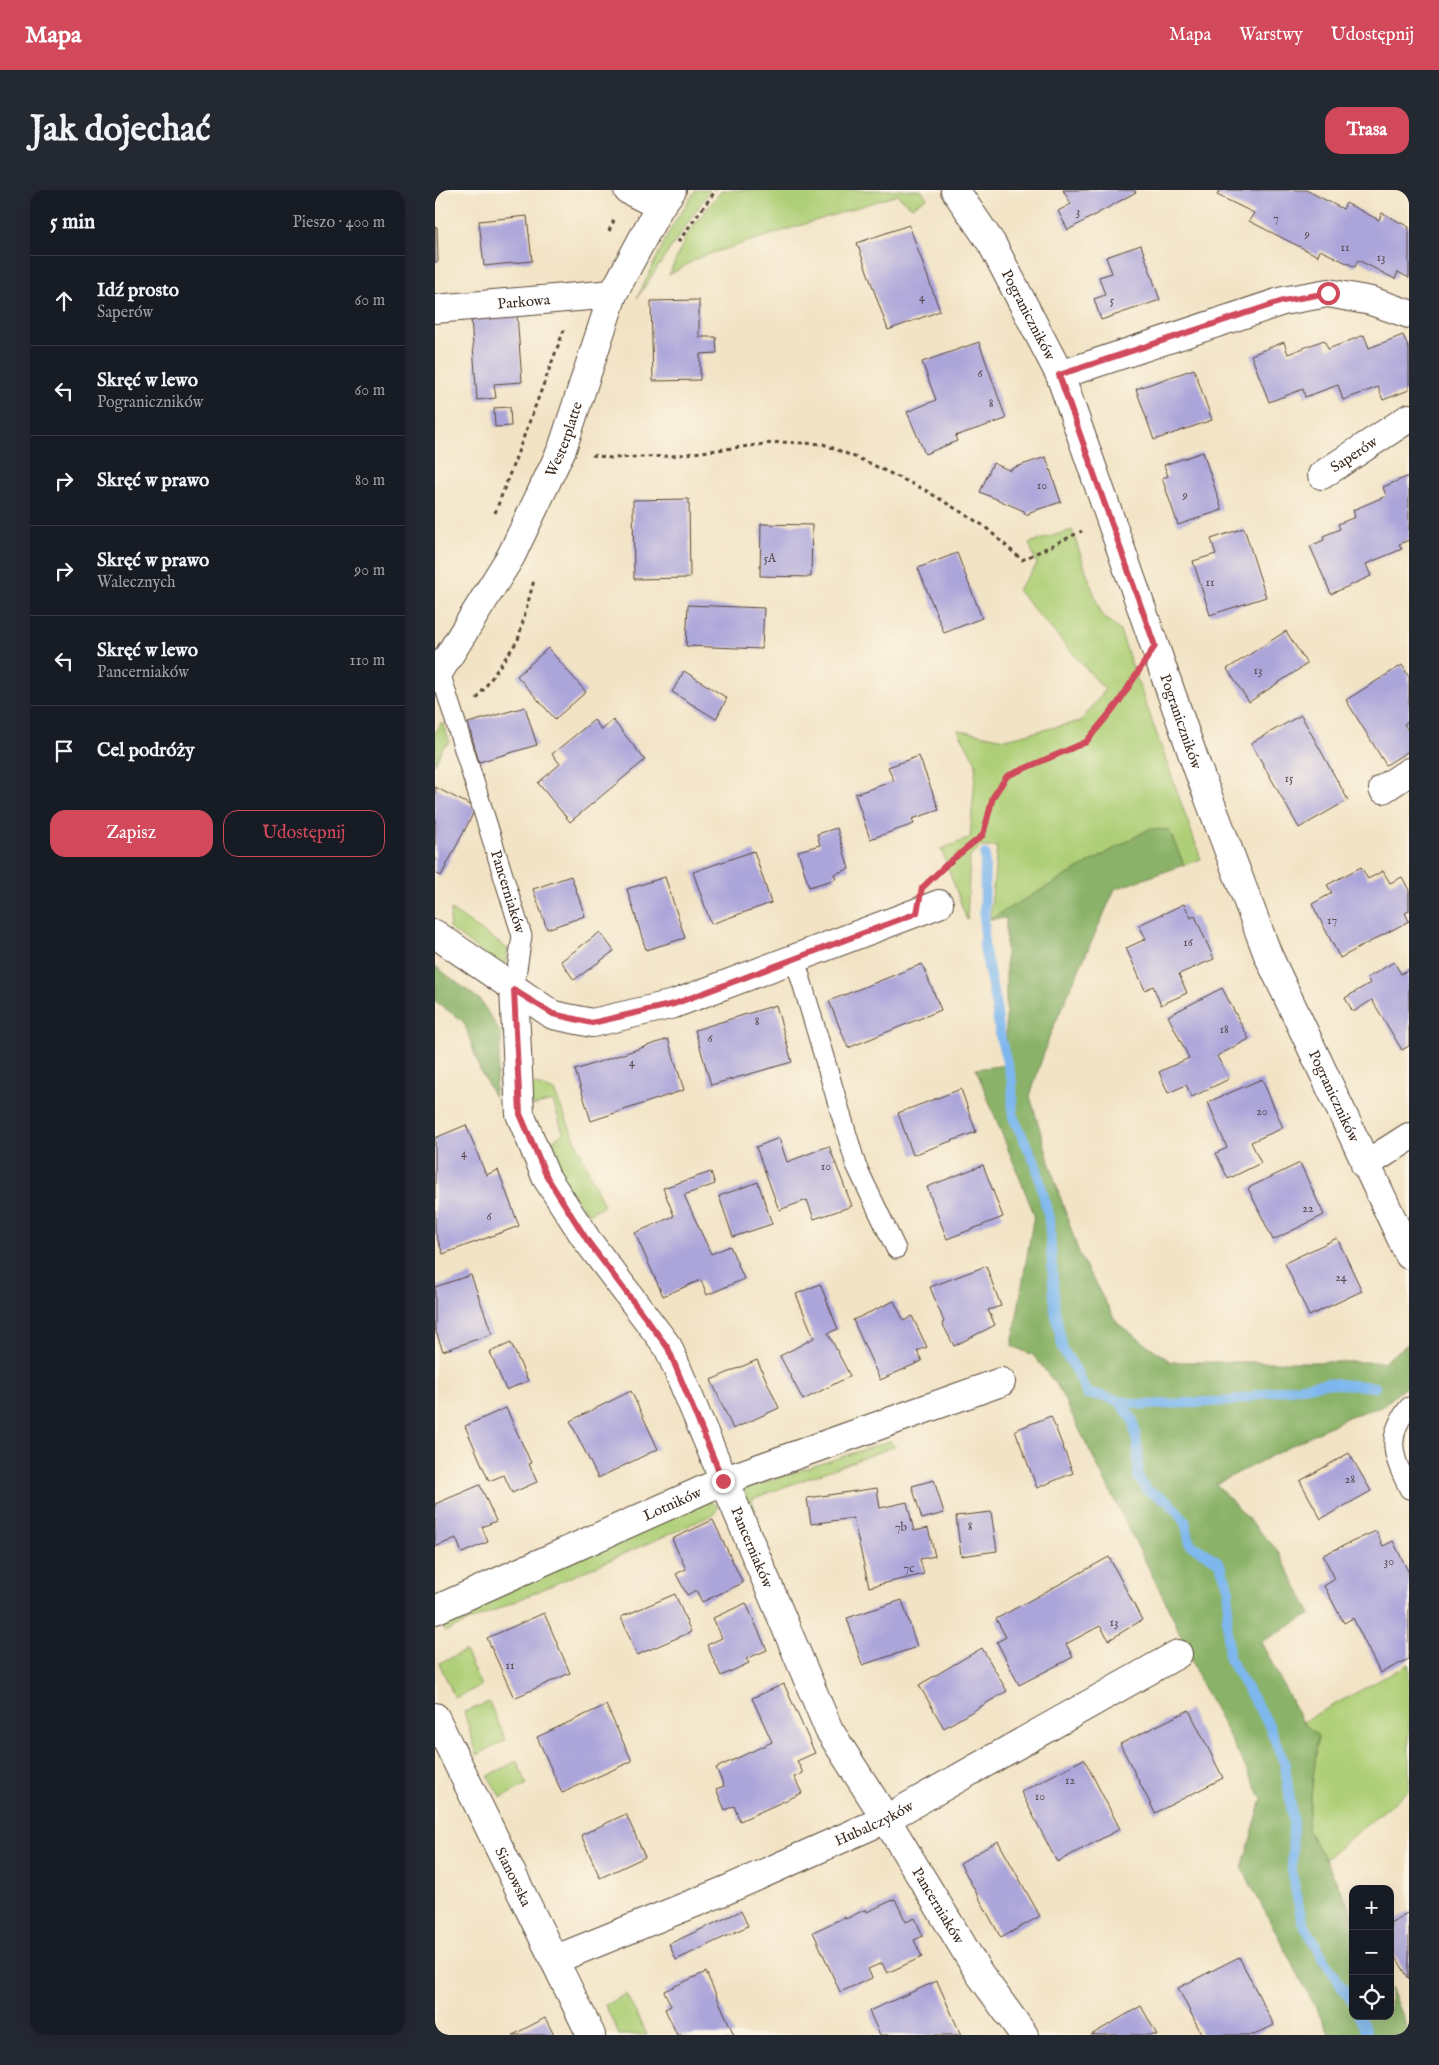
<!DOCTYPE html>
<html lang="pl">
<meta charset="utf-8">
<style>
body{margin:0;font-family:"IM FELL English",serif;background:#242831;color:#f1f3f6}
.controls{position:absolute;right:15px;bottom:15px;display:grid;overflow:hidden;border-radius:10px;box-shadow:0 5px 20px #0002}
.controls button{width:45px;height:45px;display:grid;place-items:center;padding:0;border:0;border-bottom:1px solid #363941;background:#171b24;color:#f1f3f6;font:25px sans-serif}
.stop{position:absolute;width:15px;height:15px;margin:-11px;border:4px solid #d1495b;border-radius:50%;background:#fff}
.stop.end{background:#d1495b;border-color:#fff;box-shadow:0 1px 5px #0008}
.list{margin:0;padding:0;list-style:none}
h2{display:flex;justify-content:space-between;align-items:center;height:65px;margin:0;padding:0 20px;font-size:21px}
h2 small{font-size:16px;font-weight:400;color:#9ea1a6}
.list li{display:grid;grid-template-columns:32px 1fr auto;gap:15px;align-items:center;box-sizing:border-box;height:90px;padding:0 20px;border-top:1px solid #363941}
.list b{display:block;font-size:19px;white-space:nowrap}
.list p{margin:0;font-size:16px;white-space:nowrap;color:#9ea1a6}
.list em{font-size:16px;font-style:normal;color:#9ea1a6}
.actions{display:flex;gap:10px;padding:15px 20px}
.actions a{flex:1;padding:11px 0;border:1px solid #d1495b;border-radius:15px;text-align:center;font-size:18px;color:#d1495b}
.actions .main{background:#d1495b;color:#fff}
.icon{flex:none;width:28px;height:28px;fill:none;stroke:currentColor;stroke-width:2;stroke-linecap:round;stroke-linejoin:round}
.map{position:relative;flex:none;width:974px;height:1845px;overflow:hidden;border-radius:15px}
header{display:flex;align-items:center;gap:30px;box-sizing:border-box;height:70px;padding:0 25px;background:#d1495b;color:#fff}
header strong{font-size:24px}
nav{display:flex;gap:28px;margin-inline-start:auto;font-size:18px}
.intro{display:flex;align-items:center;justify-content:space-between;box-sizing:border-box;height:120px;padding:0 30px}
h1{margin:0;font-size:35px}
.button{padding:12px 22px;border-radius:15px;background:#d1495b;color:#fff;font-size:18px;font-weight:700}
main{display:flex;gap:30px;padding:0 30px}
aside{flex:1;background:#171b24;border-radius:15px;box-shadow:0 5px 20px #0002}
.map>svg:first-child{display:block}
.green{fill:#aecf77;stroke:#747c4a}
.forest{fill:#8ab268;stroke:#626e43}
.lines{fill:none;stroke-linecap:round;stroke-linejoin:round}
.stream{stroke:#7db7ee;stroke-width:10}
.building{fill:#aca5da}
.service-casing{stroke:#564637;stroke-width:21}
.minor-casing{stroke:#564637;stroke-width:30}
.path{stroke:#564637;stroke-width:3;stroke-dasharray:4 4;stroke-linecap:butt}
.service{stroke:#fff;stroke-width:19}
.minor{stroke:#fff;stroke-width:28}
.route{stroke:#d1495b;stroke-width:6}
.labels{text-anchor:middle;stroke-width:4;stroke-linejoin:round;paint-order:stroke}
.number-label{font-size:12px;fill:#57494d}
.street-label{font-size:15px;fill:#3b2a1e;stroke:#fcf5e5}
</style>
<header>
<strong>Mapa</strong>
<nav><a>Mapa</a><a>Warstwy</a><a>Udostępnij</a></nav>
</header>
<div class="intro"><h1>Jak dojechać</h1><a class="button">Trasa</a></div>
<main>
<aside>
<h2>5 min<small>Pieszo · 400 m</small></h2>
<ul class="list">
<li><svg class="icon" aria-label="ahead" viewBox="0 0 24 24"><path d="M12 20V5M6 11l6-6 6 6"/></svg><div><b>Idź prosto</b><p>Saperów</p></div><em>60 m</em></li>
<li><svg class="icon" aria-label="left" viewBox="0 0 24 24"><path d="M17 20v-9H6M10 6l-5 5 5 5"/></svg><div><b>Skręć w lewo</b><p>Pograniczników</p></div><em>60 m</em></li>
<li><svg class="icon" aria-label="right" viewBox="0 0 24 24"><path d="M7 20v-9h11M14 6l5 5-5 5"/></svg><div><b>Skręć w prawo</b></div><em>80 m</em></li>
<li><svg class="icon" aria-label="right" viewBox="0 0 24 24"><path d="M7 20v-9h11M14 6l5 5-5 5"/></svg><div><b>Skręć w prawo</b><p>Walecznych</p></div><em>90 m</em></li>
<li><svg class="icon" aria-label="left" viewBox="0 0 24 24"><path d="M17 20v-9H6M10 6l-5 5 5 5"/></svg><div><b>Skręć w lewo</b><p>Pancerniaków</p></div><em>110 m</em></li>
<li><svg class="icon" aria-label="arrive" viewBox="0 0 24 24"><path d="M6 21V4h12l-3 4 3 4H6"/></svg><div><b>Cel podróży</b></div></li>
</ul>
<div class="actions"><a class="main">Zapisz</a><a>Udostępnij</a></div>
</aside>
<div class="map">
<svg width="974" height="1845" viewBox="0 0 974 1845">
<rect width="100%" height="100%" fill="#fcf5e5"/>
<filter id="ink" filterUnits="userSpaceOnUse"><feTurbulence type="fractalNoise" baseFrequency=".02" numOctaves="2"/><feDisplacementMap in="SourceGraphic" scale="10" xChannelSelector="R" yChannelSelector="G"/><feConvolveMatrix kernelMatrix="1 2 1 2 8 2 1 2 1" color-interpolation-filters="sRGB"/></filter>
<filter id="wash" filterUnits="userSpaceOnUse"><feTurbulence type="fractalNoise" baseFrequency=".0096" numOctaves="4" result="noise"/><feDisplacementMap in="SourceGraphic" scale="20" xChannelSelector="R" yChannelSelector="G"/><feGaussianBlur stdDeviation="1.12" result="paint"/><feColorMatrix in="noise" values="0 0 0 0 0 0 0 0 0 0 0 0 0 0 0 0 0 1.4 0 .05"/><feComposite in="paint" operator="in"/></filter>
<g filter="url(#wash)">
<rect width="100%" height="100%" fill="#f2e3c5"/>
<path class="green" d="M261 0H275L202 108 237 36Z
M287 0H486L492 8 477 17 462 5 265 67 234 85 252 44Z
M637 340 666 424 685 441 766 669 749 675 734 640 714 639 555 729 562 657H545L535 666 532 730 506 659 535 648 541 573 523 540 570 549 646 531 670 500 582 400 602 375 594 353Z
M7 532 15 552 8 557 0 574V543Z
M16 720 73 759 69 779 14 738Z
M94 892 119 901 169 1016 153 1024 129 994 111 956 128 943 118 911 97 916Z
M455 1251 460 1256 317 1309 321 1321 312 1320 306 1300Z
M273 1311 283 1316 280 1324 10 1442 5 1431Z
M30 1461 46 1496 20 1508 4 1473Z
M974 1474V1600L890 1669 872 1640 883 1546 867 1532Z
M54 1512 71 1550 42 1565 29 1522Z
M82 1571 92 1594 66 1608 53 1586Z
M191 1804 212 1845H184L170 1815Z"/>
<path class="forest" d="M714 639 734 640 749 675 680 699 614 847 595 906 620 991 645 1066 682 1133 736 1172H948L973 1154 974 1155V1194L946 1217 915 1226 781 1294 843 1361 876 1424 826 1452 867 1532 883 1546 872 1640 890 1669 918 1724V1826H955V1798L974 1842 969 1845H895L807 1678 827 1609 765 1491 737 1425 623 1197 598 1165 577 1156 599 1024 541 879 571 875V728L555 729Z
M0 776 45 810 67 845 59 907 45 880 29 832 0 811Z"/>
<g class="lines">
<path class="stream" d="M550 664 549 757 560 810 565 846 577 891 578 927 601 975 614 1029 620 1120 628 1160 641 1180 652 1204 668 1206 684 1211 698 1230 703 1261V1287L712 1300 733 1311 750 1331 755 1354 784 1372 794 1398 792 1430 794 1469 833 1533 850 1575 858 1632 857 1684 867 1731 889 1770 918 1813
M684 1211 709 1215 796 1211 836 1202 891 1193 940 1197
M924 1826 933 1845"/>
</g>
<g id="blocks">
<path class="building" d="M628 0H699L701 2 633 40 623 21 636 14Z
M785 0H871L908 19 911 13 944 30 947 23 974 37V88L963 82 960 89 923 70 920 77 885 60 883 66 814 31 819 23 782 5Z
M92 26 97 71 49 76 44 31Z
M474 35 505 121 453 140 422 53Z
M0 37H2L3 72H0Z
M706 55 725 110 666 130 659 109 670 105 664 87 677 83 671 67Z
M264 110V147H281L282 163 265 164V190L218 191 216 111Z
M82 124 87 192 59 194 61 208 42 210 36 128Z
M929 145 934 158 968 145 974 159V200L948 210 943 197 908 210 903 195 870 207 868 199 834 212 816 165 849 152 853 164 889 150 893 159Z
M544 152 571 229 520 246 522 251 490 264 472 222 501 210 487 172Z
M759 179 777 230 719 250 701 199Z
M75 217 76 236 60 237 59 218Z
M768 262 787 320 743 335 727 288 733 286 729 275Z
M611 267 626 312 595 322 594 324H590L589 321 545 302 558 273 576 281 575 279Z
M974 286V350L964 354 967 359 931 374 936 386 896 404 875 356 889 350 888 346 905 339 903 334 920 327 918 320 951 306 948 297Z
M254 309 255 388 199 389 198 310Z
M326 334 377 335 376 387 325 386Z
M809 338 831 407 775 425 758 371 781 364 776 349Z
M522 363 547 428 509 443 483 378Z
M253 415 329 418 327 459 251 456Z
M851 441 872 474 814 512 792 479Z
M113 458 151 502 120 529 82 486Z
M967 475 974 487V531L969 534 974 542V561L951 575 911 510Z
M249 481 292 508 281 529 237 502Z
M90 517 102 555 44 572 33 533Z
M866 525 913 610 864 638 816 553Z
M159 530 167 540 178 530 210 570 135 632 103 593 125 574 117 564Z
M484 566 504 620 477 629 479 634 435 649 420 604 459 591 453 577Z
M0 597 41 618 6 686 0 683Z
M402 638 414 679 399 684 401 689 374 697 363 661 385 655 382 644Z
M319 661 336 713 276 734 258 682Z
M926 677 933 689 948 681 955 693 967 687 974 700V721L970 723 974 731 905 768 877 714 897 703 892 695Z
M136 686 150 726 112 739 98 699Z
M230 687 250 748 211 760 192 699Z
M749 714 756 728 760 726 779 769 744 784 752 803 726 815 718 796 710 800 691 758 711 749 704 735Z
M165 742 179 761 139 790 126 771Z
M959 772 966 784 974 779V856L967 860 937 810 918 822 910 808 935 793 932 788Z
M487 774 506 820 413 858 394 811Z
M787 798 814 849 782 866 794 889 757 907 751 895 733 903 724 882 754 868 733 826Z
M341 815 357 872 276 895 260 840Z
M233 849 249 900 156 931 140 880Z
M827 889 848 938 816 952 826 973 793 989 781 963 792 958 773 912Z
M526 899 541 942 478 965 463 923Z
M31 935 51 985 63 980 84 1036 8 1064 0 1042V948Z
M344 948 352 972 394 956 417 1016 379 1029 372 1010 344 1020 321 957Z
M865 973 889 1025 838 1050 813 998Z
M548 975 568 1027 512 1049 492 997Z
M276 982 280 994 249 1005 276 1064 295 1056 309 1089 272 1105 266 1090 228 1106 200 1043 239 1026 228 998Z
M323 992 337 1034 298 1047 284 1006Z
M902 1048 927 1101 874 1126 850 1073Z
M551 1076 566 1116 553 1120 560 1135 519 1156 507 1133 509 1132 495 1097Z
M36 1085 57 1144 8 1161 0 1139V1097Z
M385 1094 403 1139 393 1143 415 1186 368 1210 345 1166 379 1148 361 1104Z
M459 1111 469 1131 477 1126 492 1157 482 1161 487 1171 445 1190 418 1130Z
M76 1153 93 1191 71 1200 55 1162Z
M322 1170 344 1218 298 1239 276 1190Z
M196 1201 223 1259 163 1288 135 1231Z
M71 1218 96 1273 94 1274 102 1292 77 1303 69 1285 54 1291 30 1236Z
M616 1226 638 1283 602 1298 580 1240Z
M914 1263 936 1301 886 1329 865 1291Z
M499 1290 509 1323 487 1329 477 1296Z
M45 1295 61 1331 47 1337 53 1352 27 1363 21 1348 0 1357V1314Z
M442 1298 445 1318 472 1312 479 1341 493 1338 500 1366 485 1369 489 1384 434 1397 418 1328 376 1334 372 1308Z
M556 1322 562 1361 526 1366 521 1326Z
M278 1330 308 1393 267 1412 261 1400 252 1405 241 1384 251 1379 237 1349Z
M941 1341 948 1356 958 1351 974 1383V1469L945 1483 918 1428 909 1433 889 1396 900 1389 888 1365Z
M674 1367 707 1430 674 1450 665 1436 631 1454 638 1467 584 1495 562 1452 571 1447 561 1429Z
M240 1404 256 1442 202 1465 186 1427Z
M467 1410 482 1457 427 1475 412 1428Z
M311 1413 332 1460 311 1469 314 1473 286 1486 272 1455 287 1448 278 1428Z
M109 1423 135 1483 79 1508 52 1448Z
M547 1458 572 1501 509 1538 484 1495Z
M349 1494 380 1563 362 1571 368 1583 359 1587 367 1603 305 1631 299 1616 290 1620 281 1599 289 1596 281 1578 337 1552 317 1508Z
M171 1515 197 1571 127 1603 102 1547Z
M754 1520 788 1588 720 1623 685 1554Z
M649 1569 685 1639 622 1672 586 1602Z
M191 1624 210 1667 165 1688 146 1645Z
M563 1651 605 1726 566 1748 525 1673Z
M460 1709 471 1732 480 1728 488 1746 479 1750 487 1767 452 1783 447 1773 433 1779 437 1788 405 1802 378 1742 410 1727 411 1729 431 1719 432 1722Z
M306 1721 313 1736 241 1770 234 1754Z
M974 1722V1789L955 1757V1733Z
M804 1767 839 1835 819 1845H767L743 1798Z
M271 1782 299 1845H242L230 1819 236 1816 229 1801Z
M502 1791 526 1845H445L434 1821Z
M706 1816 722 1845H656Z
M110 1828 119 1845H78Z"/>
</g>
</g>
<g filter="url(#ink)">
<use href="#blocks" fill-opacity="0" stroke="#564637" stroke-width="1"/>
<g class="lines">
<g class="service-casing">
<g id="service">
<path id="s1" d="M5 482 87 746 79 799"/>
<path d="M360 769 421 975 461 1059"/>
<path d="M974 1217C949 1248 959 1268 974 1299"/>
</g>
</g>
<g class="minor-casing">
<g id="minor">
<path d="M193 0 225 16"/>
<path id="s2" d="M520 0 557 54 625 185 762 577 833 765 974 1065"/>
<path id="s3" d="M0 119 178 104"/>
<path d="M625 185 848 111 893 103 936 111 974 124"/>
<path id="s4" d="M887 285 974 228"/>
<path id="s5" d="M0 488 76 366 127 259 178 104 225 16 237 0"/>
<path d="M948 599 974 582"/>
<path d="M0 744 118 825 157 833 239 814 504 714"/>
<path id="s6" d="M79 799 85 924 111 987 152 1050 233 1157 394 1540 451 1629 544 1783 589 1845"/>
<path d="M930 975 974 947"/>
<path id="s7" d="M0 1420 288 1291 566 1192"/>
<path id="s8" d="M0 1527 156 1845"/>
<path id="s9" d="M119 1770 289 1701 451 1629 743 1464"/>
</g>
</g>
<path class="path" d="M174 41 180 28
M243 52 281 0
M157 265 176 268 236 266 345 252 388 254 432 272 490 300 549 336 587 370 647 341
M60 323 129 140
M42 509 83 450 99 390
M502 684 548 645 558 607 572 586 651 553 683 513 699 488"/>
<use href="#service" class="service"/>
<use href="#minor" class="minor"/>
</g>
</g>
<g class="lines" filter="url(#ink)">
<path class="route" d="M288 1291 233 1158 152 1050 112 987 85 924 79 800 118 824 157 833 239 814 482 723 487 698 512 674 548 645 558 607 572 586 651 552 683 513 720 456 624 185 848 111 893 103"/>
</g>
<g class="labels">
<g class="number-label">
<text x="643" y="25">3</text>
<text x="841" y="32">7</text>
<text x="872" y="48">9</text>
<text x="910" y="61">11</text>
<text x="946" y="71">13</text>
<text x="487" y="111">4</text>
<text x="677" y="114">5</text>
<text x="545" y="187">6</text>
<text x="556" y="217">8</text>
<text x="607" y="299">10</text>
<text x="750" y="309">9</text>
<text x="335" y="372">5A</text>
<text x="775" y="396">11</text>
<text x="823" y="484">13</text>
<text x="854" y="592">15</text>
<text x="897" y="734">17</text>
<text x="753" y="756">16</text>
<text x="322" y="835">8</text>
<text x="789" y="843">18</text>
<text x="275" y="852">6</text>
<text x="197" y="876">4</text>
<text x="827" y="925">20</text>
<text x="29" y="967">4</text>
<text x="391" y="980">10</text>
<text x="873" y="1022">22</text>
<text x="54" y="1030">6</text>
<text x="906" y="1091">24</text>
<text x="915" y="1293">28</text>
<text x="535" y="1340">8</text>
<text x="466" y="1341">7b</text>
<text x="954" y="1375">30</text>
<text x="474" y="1382">7c</text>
<text x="679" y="1436">13</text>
<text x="75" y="1479">11</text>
<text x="635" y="1594">12</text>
<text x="605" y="1610">10</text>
</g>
<g class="street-label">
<text dy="5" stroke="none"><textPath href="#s3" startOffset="89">Parkowa</textPath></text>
<text dy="5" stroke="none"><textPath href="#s2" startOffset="145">Pograniczników</textPath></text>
<text dy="5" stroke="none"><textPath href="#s5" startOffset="272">Westerplatte</textPath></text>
<text dy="5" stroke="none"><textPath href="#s4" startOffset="38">Saperów</textPath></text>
<text dy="5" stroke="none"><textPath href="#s2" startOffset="580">Pograniczników</textPath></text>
<text dy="5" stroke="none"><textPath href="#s1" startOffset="230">Pancerniaków</textPath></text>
<text dy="5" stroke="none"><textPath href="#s2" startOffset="985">Pograniczników</textPath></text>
<text dy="5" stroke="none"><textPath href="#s7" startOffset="260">Lotników</textPath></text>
<text dy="5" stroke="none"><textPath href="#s6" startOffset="620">Pancerniaków</textPath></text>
<text dy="5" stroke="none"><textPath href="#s9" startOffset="348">Hubalczyków</textPath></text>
<text dy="5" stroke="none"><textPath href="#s8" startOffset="178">Sianowska</textPath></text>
<text dy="5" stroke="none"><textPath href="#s6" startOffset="1025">Pancerniaków</textPath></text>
</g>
</g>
</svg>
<div class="controls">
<button>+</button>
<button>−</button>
<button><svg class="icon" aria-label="locate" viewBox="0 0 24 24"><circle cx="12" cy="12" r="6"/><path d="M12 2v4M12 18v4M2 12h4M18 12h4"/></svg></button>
</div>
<div class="stop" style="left:893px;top:103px"></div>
<div class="stop end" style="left:288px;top:1291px"></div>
</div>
</main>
